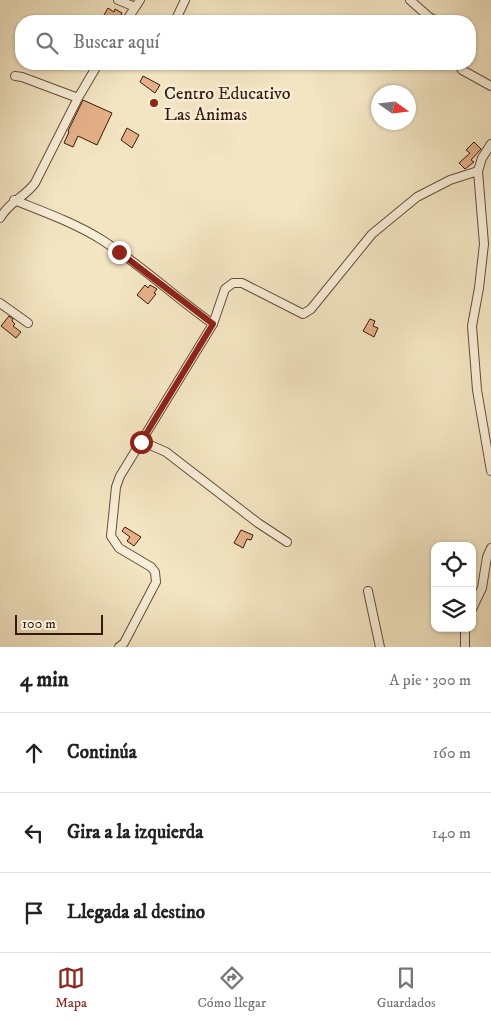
<!DOCTYPE html>
<html lang="es">
<meta charset="utf-8">
<style>
body{margin:0;font-family:"IM FELL DW Pica",serif;background:#f2f2f2;color:#222}
.controls{position:absolute;right:15px;bottom:15px;display:grid;overflow:hidden;border-radius:10px;box-shadow:0 1px 4px #0004}
.controls button{width:45px;height:45px;display:grid;place-items:center;padding:0;border:0;border-bottom:1px solid #e0e0e0;background:#fff;color:#222;font:25px sans-serif}
.compass{position:absolute;left:371px;top:85px;width:45px;height:45px;border-radius:50%;background:#fff;box-shadow:0 1px 4px #0004;rotate:104deg}
.scale{position:absolute;left:15px;bottom:12px;width:88px;box-sizing:border-box;padding-left:5px;border:2px solid #38190d;border-top:0;font-size:14px;line-height:18px;white-space:nowrap;color:#38190d;-webkit-text-stroke:4px #f7eed7;paint-order:stroke}
.stop{position:absolute;width:15px;height:15px;margin:-11px;border:4px solid #8f2418;border-radius:50%;background:#fff}
.stop.end{background:#8f2418;border-color:#fff;box-shadow:0 1px 5px #0008}
.list{margin:0;padding:0;list-style:none}
h2{display:flex;justify-content:space-between;align-items:center;height:65px;margin:0;padding:0 20px;font-size:21px}
h2 small{font-size:16px;font-weight:400;color:#767676}
.list li{display:grid;grid-template-columns:32px 1fr auto;gap:15px;align-items:center;box-sizing:border-box;height:80px;padding:0 20px;border-top:1px solid #e0e0e0}
.list b{display:block;font-size:19px;white-space:nowrap}
.list em{font-size:16px;font-style:normal;color:#767676}
.icon{flex:none;width:28px;height:28px;fill:none;stroke:currentColor;stroke-width:2;stroke-linecap:round;stroke-linejoin:round}
.map{position:relative;flex:none;width:491px;height:647px;overflow:hidden}
.search{position:absolute;background:#fff;box-shadow:0 1px 4px #0004;left:15px;right:15px;top:15px;height:55px;display:flex;align-items:center;gap:12px;box-sizing:border-box;padding:0 18px;border-radius:20px;color:#767676;font-size:19px}
.sheet{height:305px;background:#fff}
nav{display:flex;justify-content:space-around;align-items:center;box-sizing:border-box;height:70px;border-top:1px solid #e0e0e0;background:#fff;font-size:14px;color:#767676}
nav a{display:grid;justify-items:center;gap:2px}
nav .on{color:#8f2418}
.map>svg:first-child{display:block}
.building{fill:#e5b087;stroke:#38190d}
.lines{fill:none;stroke-linecap:round;stroke-linejoin:round}
.minor-casing{stroke:#674c3a;stroke-width:10}
.minor{stroke:#f7eed7;stroke-width:8}
.route{stroke:#8f2418;stroke-width:6}
.poi-dot{fill:#8f2418;stroke:#f7eed7;stroke-width:2}
.labels{text-anchor:middle;stroke-width:5;stroke-linejoin:round;paint-order:stroke}
.poi-label{font-size:18px;fill:#38190d;stroke:#f7eed7;text-anchor:start}
</style>
<div class="map">
<svg width="491" height="647" viewBox="0 0 491 647">
<rect width="100%" height="100%" fill="#f3e5c2"/>
<filter id="stains"><feTurbulence type="fractalNoise" baseFrequency=".004" numOctaves="4"/><feColorMatrix values="0 0 0 0 .2 0 0 0 0 .09 0 0 0 0 .02 0 0 0 .5 -.17"/></filter>
<radialGradient id="worn" r=".72"><stop offset=".6" stop-color="#630" stop-opacity="0"/><stop offset="1" stop-color="#630" stop-opacity=".3"/></radialGradient>
<path class="building" d="M108 8 114 12 115 9 122 13 118 21 104 15Z
M143 76 160 85 155 93 140 82Z
M83 100 112 113 97 145 78 136 73 147 64 143 69 132 68 131Z
M127 128 139 135 132 148 121 140Z
M474 142 481 149 471 160 474 162 465 169 459 163 470 153 466 150Z
M145 285 148 288 150 285 157 289 154 293 156 294 148 304 137 295Z
M9 316 13 319 12 321 15 324 13 326 21 332 16 338 1 326Z
M370 319 375 321 373 326 378 328 374 337 363 331Z
M125 527 141 537 134 546 127 541 130 537 122 531Z
M241 530 253 535 251 540 247 539 243 548 234 543Z"/>
<g class="lines">
<g class="minor-casing">
<path id="minor" d="M118 0 135 7
M410 0 429 17 437 21
M177 17 185 0
M126 21 140 0
M458 64 462 70 491 86
M15 76 22 77 78 98
M491 144 482 158 478 171 484 244 479 288 472 326 477 390 491 471
M14 200C44 212 75 223 102 240 141 265 175 297 213 324
M0 218C10 201 25 197 35 183L78 98 98 64
M0 303 28 323
M141 441 166 452 258 523 287 542
M368 591 380 647
M472 609 482 588 487 557 491 548
M465 628V647
M119 647 124 643 156 582 155 572 151 567 119 548 111 536 116 487 120 476 213 324 225 289 233 283H242L303 314 311 309 372 234 417 197 450 180 478 171"/>
</g>
<use href="#minor" class="minor"/>
</g>
<g class="lines">
<path class="route" d="M119 252 213 324 141 442"/>
</g>
<circle class="poi-dot" cx="154" cy="103" r="5"/>
<g class="labels">
<g class="poi-label">
<text x="164" y="99">Centro Educativo<tspan x="164" dy="21">Las Animas</tspan></text>
</g>
</g>
<rect width="100%" height="100%" filter="url(#stains)"/>
<rect width="100%" height="100%" fill="url(#worn)"/>
</svg>
<div class="controls">
<button><svg class="icon" aria-label="locate" viewBox="0 0 24 24"><circle cx="12" cy="12" r="6"/><path d="M12 2v4M12 18v4M2 12h4M18 12h4"/></svg></button>
<button><svg class="icon" aria-label="layers" viewBox="0 0 24 24"><path d="M12 4l9 5-9 5-9-5zM3 14l9 5 9-5"/></svg></button>
</div>
<svg class="compass" viewBox="-18 -18 36 36"><path d="M0-13l5 13h-10z" fill="#e53935"/><path d="M0 13l5-13h-10z" fill="#767676"/></svg>
<div class="scale">100 m</div>
<div class="stop" style="left:141px;top:442px"></div>
<div class="stop end" style="left:119px;top:252px"></div>
<div class="search"><svg class="icon" aria-label="search" viewBox="0 0 24 24"><circle cx="10" cy="10" r="6"/><path d="M15 15l6 6"/></svg>Buscar aquí</div>
</div>
<section class="sheet">
<h2>4 min<small>A pie · 300 m</small></h2>
<ul class="list">
<li><svg class="icon" aria-label="ahead" viewBox="0 0 24 24"><path d="M12 20V5M6 11l6-6 6 6"/></svg><div><b>Continúa</b></div><em>160 m</em></li>
<li><svg class="icon" aria-label="left" viewBox="0 0 24 24"><path d="M17 20v-9H6M10 6l-5 5 5 5"/></svg><div><b>Gira a la izquierda</b></div><em>140 m</em></li>
<li><svg class="icon" aria-label="arrive" viewBox="0 0 24 24"><path d="M6 21V4h12l-3 4 3 4H6"/></svg><div><b>Llegada al destino</b></div></li>
</ul>
</section>
<nav>
<a class="on"><svg class="icon" aria-label="map" viewBox="0 0 24 24"><path d="M3 6l6-2 6 2 6-2v14l-6 2-6-2-6 2zM9 4v14M15 6v14"/></svg>Mapa</a>
<a><svg class="icon" aria-label="directions" viewBox="0 0 24 24"><path d="M12 3l9 9-9 9-9-9zM9 14v-3h6M13 9l2 2-2 2"/></svg>Cómo llegar</a>
<a><svg class="icon" aria-label="saved" viewBox="0 0 24 24"><path d="M7 4h10v16l-5-4-5 4z"/></svg>Guardados</a>
</nav>
